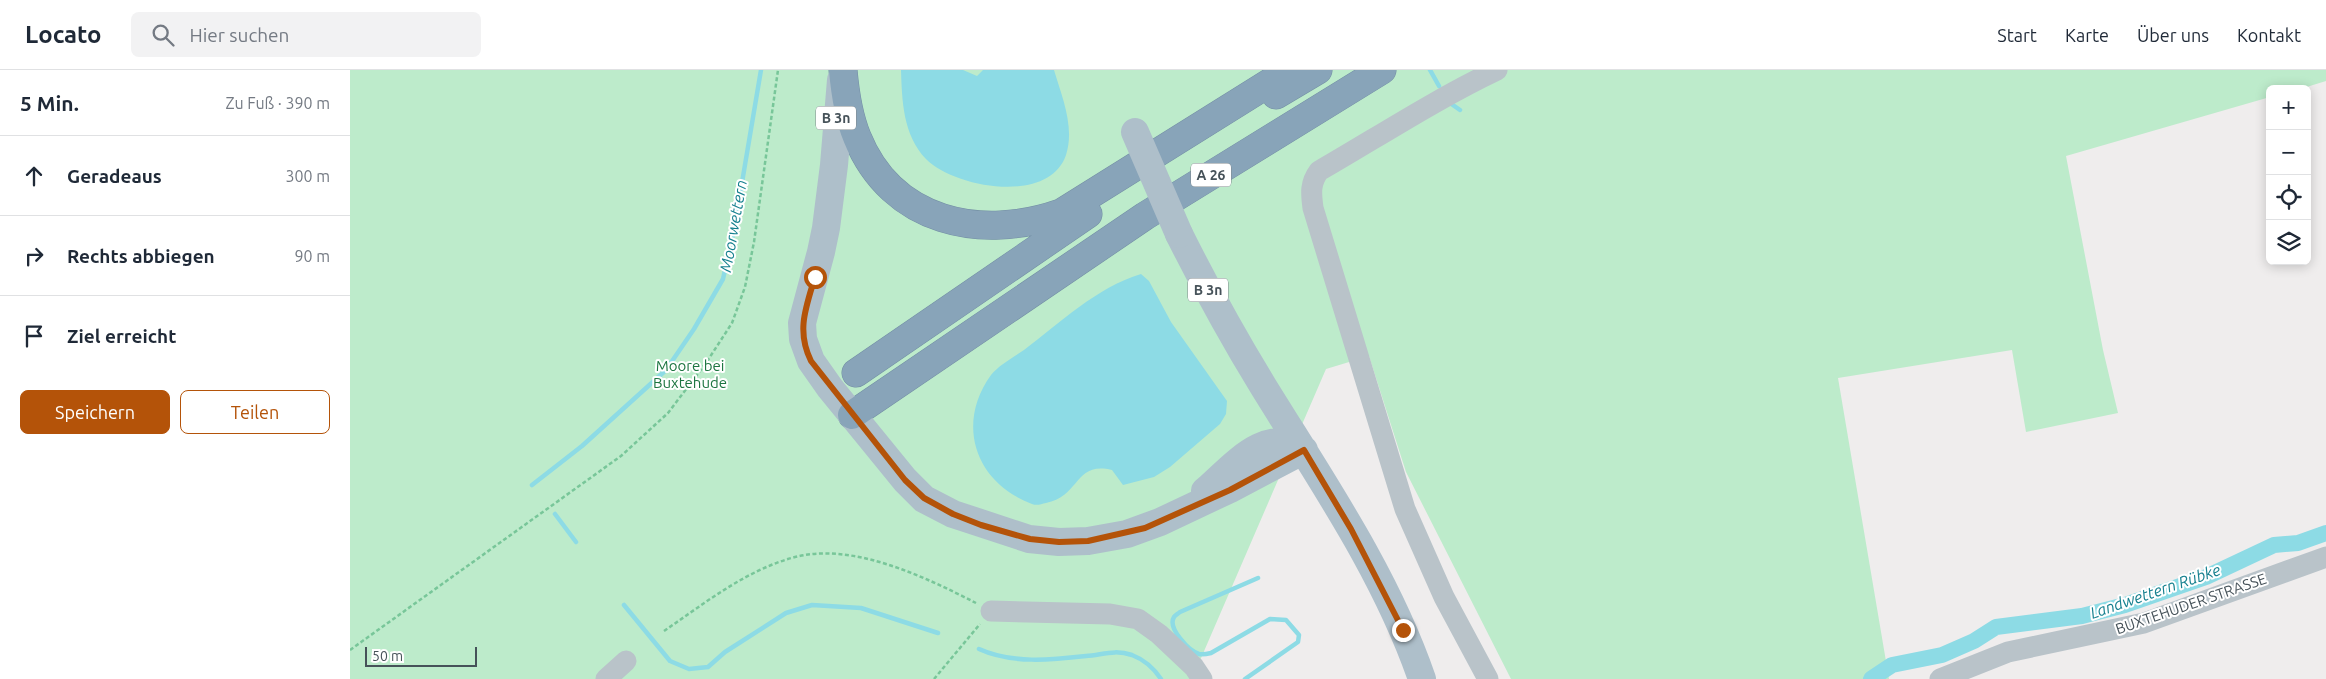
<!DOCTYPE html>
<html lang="de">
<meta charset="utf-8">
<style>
body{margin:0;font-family:Ubuntu,sans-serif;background:#f2f2f3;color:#1f2937}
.controls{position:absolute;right:15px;top:15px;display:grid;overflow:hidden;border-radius:8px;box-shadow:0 2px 12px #0003}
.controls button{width:45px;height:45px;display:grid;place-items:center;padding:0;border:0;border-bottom:1px solid #e0e1e3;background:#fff;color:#1f2937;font:25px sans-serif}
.scale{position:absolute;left:15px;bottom:12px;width:112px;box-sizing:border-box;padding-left:5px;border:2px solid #465259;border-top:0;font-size:14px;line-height:18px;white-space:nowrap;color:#465259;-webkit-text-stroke:4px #fff;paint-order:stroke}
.stop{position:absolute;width:15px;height:15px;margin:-11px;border:4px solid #b45309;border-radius:50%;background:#fff}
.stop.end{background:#b45309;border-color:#fff;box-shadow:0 1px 5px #0008}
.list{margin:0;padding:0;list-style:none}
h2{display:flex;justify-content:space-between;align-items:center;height:65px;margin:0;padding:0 20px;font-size:21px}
h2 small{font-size:16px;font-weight:400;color:#747a83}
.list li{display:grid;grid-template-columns:32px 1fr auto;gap:15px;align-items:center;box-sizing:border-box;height:80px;padding:0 20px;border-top:1px solid #e0e1e3}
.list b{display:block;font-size:19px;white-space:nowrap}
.list em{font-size:16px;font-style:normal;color:#747a83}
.actions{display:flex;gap:10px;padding:15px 20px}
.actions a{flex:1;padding:11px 0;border:1px solid #b45309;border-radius:8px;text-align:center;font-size:18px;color:#b45309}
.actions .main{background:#b45309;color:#fff}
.icon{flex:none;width:28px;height:28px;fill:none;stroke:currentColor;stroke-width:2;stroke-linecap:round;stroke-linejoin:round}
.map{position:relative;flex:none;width:1976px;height:609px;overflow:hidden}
header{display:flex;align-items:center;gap:30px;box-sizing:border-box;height:70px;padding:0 25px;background:#fff;border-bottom:1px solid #e0e1e3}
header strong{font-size:24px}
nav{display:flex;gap:28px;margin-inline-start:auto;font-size:18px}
.search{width:350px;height:45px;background:#f2f2f3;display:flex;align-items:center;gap:12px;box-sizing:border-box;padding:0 18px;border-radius:8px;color:#747a83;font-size:19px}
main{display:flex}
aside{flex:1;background:#fff}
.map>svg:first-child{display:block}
.green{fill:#bdebcb}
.water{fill:#8ddbe5}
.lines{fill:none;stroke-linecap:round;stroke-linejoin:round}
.stream{stroke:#8ddbe5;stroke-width:4.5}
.canal{stroke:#8ddbe5;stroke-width:16}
.highway-casing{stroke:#738fa4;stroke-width:29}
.path{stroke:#78c699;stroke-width:2.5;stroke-dasharray:4 2.5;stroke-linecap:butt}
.minor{stroke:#b9c3c9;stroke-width:21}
.major{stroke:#aebfca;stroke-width:28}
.highway{stroke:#88a4b9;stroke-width:28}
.major-bridge{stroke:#aebfca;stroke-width:28}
.route{stroke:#b45309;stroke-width:6}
.labels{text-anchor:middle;stroke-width:4;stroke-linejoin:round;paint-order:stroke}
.shield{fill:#fff;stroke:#7e868b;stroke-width:1}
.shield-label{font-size:14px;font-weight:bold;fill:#465259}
.park-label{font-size:15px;fill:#1d7541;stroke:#fff}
.street-label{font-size:15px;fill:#465259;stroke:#fff}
.water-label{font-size:16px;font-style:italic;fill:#16808f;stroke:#fff}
</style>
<header>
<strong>Locato</strong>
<div class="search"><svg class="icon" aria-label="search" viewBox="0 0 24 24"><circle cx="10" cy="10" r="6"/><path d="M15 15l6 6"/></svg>Hier suchen</div>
<nav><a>Start</a><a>Karte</a><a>Über uns</a><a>Kontakt</a></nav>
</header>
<main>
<aside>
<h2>5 Min.<small>Zu Fuß · 390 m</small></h2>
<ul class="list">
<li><svg class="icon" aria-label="ahead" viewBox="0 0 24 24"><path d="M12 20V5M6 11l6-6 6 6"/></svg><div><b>Geradeaus</b></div><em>300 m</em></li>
<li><svg class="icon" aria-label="right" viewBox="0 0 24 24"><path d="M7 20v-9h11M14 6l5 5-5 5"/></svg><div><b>Rechts abbiegen</b></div><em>90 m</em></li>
<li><svg class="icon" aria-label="arrive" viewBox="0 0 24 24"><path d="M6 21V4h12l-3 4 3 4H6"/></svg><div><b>Ziel erreicht</b></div></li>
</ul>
<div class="actions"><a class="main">Speichern</a><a>Teilen</a></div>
</aside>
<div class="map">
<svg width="1976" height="609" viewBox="0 0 1976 609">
<rect width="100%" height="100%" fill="#efeded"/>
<path class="green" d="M0 0H1976V11L1950 19H1920V27L1716 86 1753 280 1768 343 1676 362 1662 280 1488 308 1539 609H1161L1056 402 1019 286 976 299 842 609H0Z"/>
<path class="water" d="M551 0H613L627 6 633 0H704C712 27 725 57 716 85 699 135 605 118 576 89 553 65 552 31 551 0Z
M791 204 799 211 821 252 877 331 876 344 870 354 820 397 804 407 773 415 762 400C724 391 731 426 696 433 691 434 687 436 682 434 626 413 605 355 641 305 649 295 664 287 674 280 710 253 747 217 791 204Z"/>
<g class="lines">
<path class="stream" d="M1080 0 1089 16
M1100 33 1110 40
M182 415 232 376 316 300 344 259 373 209 384 160 411 0
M205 444 226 472
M274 535 320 591 339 599 358 597 375 582 436 543 462 535 511 538 588 563
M629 579C662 594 701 590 736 586 752 585 764 579 782 585 795 590 803 597 811 609
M895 609 948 572 949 565 936 550 920 549 861 583C857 584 853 585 849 584 839 581 817 558 824 547 825 545 828 544 830 542L908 508"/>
<path class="canal" d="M1521 609 1542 595 1592 585 1624 571 1646 557 1732 546 1775 535 1856 507 1924 475 1948 473 1976 463"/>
<g class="highway-casing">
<path id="highway" d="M493 0C495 23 498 45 507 67 542 153 631 171 711 143L940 0
M926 25 968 0
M506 303 738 144
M502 345 795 146 1032 0"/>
</g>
<path class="path" d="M314 561C355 533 396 500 445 487 503 472 575 507 626 533
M0 580 271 386 318 343 356 293 382 253 395 217 404 172 428 0
M584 609 630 554"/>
<path class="minor" d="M641 541 760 544 788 549 809 564 844 597 852 609
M256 609 276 591
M1138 609 1094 527 1055 439 963 138C961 123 960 113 969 101 1028 67 1086 29 1147 0
M1590 609 1658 582 1794 553 1976 487"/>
<path class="major" d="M491 10 484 95 476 158 471 182 452 253 453 269 461 291 480 318 555 410 574 429 603 444 679 469 709 472 738 471 777 464 810 452 880 419 954 380
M829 164C855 216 883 267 913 316 971 410 1036 504 1072 609
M855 421C882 398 916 354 954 380"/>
<use href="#highway" class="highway"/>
<path class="major-bridge" d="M785 62 829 164"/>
</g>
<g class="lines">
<path class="route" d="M465 207C456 237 446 261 461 291L555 410 574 428 603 444 631 455 680 469 709 472 738 471 795 458 880 420 954 380 1001 459 1053 560"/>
</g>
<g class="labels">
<g class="shield">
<rect x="466" y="36.5" width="40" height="23" rx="4"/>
<rect x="841" y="93.5" width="40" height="23" rx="4"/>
<rect x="838" y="208.5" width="40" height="23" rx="4"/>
</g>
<g class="shield-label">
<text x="486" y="53">B 3n</text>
<text x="861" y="110">A 26</text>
<text x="858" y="225">B 3n</text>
</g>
<g class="park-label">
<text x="340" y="301">Moore bei<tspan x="340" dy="17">Buxtehude</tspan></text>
</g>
<g class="street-label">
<text transform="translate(1841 534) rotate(-19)" y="5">BUXTEHUDER STRASSE</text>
</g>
<g class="water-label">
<text transform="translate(383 156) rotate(-80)" y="6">Moorwettern</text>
<text transform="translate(1805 521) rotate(-19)" y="6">Landwettern Rübke</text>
</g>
</g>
</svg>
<div class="controls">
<button>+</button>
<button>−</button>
<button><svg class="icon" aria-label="locate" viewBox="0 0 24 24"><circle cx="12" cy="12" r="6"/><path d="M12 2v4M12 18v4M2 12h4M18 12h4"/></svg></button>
<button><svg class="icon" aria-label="layers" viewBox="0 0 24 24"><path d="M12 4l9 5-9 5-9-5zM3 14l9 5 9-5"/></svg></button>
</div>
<div class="scale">50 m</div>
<div class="stop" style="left:465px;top:207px"></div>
<div class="stop end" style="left:1053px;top:560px"></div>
</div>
</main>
